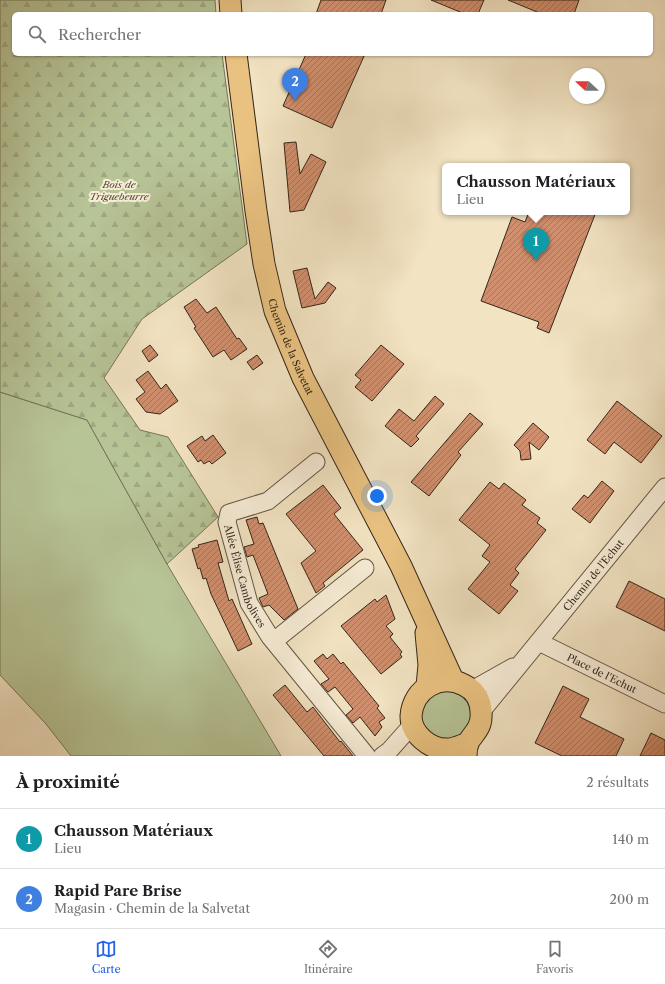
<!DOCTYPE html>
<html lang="fr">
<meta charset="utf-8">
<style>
body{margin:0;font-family:"Libre Caslon Text",serif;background:#f6f6f6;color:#202124}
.compass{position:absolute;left:569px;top:68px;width:36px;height:36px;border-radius:50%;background:#fff;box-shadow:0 1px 3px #0004;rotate:292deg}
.you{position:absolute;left:377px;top:496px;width:14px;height:14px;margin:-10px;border:3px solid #fff;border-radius:50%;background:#1a73e8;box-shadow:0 0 0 6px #1a73e833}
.badge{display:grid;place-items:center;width:26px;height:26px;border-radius:50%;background:#2563eb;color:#fff;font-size:13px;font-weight:700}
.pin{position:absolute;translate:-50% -33px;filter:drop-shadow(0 1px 2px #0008)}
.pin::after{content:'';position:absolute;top:21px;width:14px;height:12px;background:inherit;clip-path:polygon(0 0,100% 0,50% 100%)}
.popup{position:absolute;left:442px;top:163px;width:188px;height:52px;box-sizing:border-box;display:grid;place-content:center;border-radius:6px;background:#fff;filter:drop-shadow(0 1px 3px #0005);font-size:13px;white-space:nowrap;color:#757577}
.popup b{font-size:15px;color:#202124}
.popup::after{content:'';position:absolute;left:50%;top:100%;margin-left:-8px;border:8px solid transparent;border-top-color:#fff}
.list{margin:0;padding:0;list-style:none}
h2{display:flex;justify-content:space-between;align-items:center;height:52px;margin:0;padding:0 16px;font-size:17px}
h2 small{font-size:13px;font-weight:400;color:#757577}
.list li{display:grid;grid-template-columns:26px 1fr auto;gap:12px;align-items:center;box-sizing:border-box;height:60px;padding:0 16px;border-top:1px solid #e0e0e0}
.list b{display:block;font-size:15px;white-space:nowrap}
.list p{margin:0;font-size:13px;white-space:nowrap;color:#757577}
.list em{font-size:13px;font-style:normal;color:#757577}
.icon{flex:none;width:22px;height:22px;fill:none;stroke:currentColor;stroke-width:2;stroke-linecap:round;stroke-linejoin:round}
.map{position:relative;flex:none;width:665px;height:756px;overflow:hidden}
.search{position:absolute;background:#fff;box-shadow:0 1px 3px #0004;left:12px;right:12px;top:12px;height:44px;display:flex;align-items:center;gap:10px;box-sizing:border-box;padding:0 14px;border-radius:6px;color:#757577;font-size:15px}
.sheet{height:172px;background:#fff}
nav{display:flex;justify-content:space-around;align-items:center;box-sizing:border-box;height:56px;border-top:1px solid #e0e0e0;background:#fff;font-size:11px;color:#757577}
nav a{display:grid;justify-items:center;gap:2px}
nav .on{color:#2563eb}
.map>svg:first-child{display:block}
.grass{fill:#b7c496;stroke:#767558}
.forest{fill:url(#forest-firs);stroke:#767558}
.building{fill:url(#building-hatch);stroke:#342619}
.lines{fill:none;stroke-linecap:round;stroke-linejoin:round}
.minor-casing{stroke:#645543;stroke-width:19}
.major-casing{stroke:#342619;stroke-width:23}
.minor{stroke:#f7edd7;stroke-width:17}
.major{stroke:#e9c281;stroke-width:21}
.labels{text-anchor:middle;stroke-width:4;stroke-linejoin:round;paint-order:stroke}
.park-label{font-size:10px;font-style:italic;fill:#554e38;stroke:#f7edd7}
.street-label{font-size:10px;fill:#342619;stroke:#f7edd7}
</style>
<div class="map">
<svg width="665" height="756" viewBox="0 0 665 756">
<defs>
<pattern id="forest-firs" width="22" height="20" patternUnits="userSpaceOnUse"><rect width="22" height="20" fill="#b7c496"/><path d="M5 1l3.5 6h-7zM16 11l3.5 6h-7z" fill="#9ea881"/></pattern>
<pattern id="building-hatch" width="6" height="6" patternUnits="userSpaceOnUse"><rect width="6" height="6" fill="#d08f6e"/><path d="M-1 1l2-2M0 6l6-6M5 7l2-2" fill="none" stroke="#aa755a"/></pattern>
</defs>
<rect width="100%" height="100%" fill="#f2e3c2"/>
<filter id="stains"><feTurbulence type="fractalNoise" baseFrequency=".005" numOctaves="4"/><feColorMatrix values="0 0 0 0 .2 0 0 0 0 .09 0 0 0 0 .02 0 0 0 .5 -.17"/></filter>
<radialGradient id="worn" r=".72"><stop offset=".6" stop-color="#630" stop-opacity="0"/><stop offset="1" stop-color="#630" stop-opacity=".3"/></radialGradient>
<path class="grass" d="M0 392 87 420 167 564 281 756H71L46 724 0 675Z
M448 687 469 699C470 704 473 713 472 718 468 738 445 744 430 733 425 730 422 722 420 717L422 702Z"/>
<path class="forest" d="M0 0H215L216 14H14V54H222L247 244 142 319 104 378 140 430 168 437 218 517 167 564 87 420 0 392Z"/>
<path class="building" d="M321 0H386L381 14H316Z
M431 0H484L478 14H465Z
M508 0H579L574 14H542Z
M306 54H365L332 128 283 106Z
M296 142 300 174 311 154 326 162 304 210 290 212 284 143Z
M529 212H596L549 333 537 328 539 322 481 301 512 217 525 222Z
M307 268 315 299 328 282 336 288 325 303 302 308 293 271Z
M196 299 207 313 216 307 237 339 239 338 247 349 231 360 224 350 213 357 194 328 196 327 184 307Z
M150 345 158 355 149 362 142 351Z
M381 345 404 364 372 401 355 387 361 380 355 375Z
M257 355 263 363 253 370 247 362Z
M148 371 161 389 166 384 178 401 160 414 146 412 136 399 145 392 136 380Z
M435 396 444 404 416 436 419 439 411 447 385 426 399 409 414 421Z
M617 401 662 436 641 463 614 442 605 454 587 440Z
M470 413 483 424 458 452 461 455 429 496 411 482Z
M533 423 549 437 539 450 529 442 531 459 521 460 520 451 514 445Z
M213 435 226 453 212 464 209 461 204 464 201 460 198 462 187 446 202 436 205 441Z
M602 481 614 491 590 523 572 509 584 495 588 498Z
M490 482 499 489 504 483 526 500 522 505 540 518 537 523 546 530 515 569 519 573 510 585 518 591 499 614 468 589 490 562 482 556 490 545 459 520Z
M323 485 341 508 334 514 363 550 323 583 325 586 316 593 301 563 316 551 286 514Z
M257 517 259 524 263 523 298 609 284 620 269 605 263 607 259 598 268 594 253 555 247 557 244 547 254 544 246 520Z
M217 540 223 562 218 563 229 601 232 599 252 644 238 651 211 594 206 578 203 579 200 568 198 569 192 549 199 547 198 545Z
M629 581 665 599V631L616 607Z
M386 595 395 619 386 626 393 634 390 637 402 652 400 654 402 657 381 674 341 626 375 599 377 602Z
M323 654 327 659 333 654 341 664 343 662 379 706 377 708 385 718 379 722 382 727 375 736 360 717 353 723 346 715 353 709 335 687 328 692 321 684 329 679 314 661Z
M285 685 307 712 313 707 340 742 341 741 353 756H324L273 695Z
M563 686 589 699 580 717 624 739 616 756H562L535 743Z
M651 733 665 740V756H640Z"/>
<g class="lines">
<g class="minor-casing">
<g id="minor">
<path id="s1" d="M316 462 268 501 229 513 227 522 249 603 270 637 367 756"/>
<path d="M274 641 365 568"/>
<path id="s2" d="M539 642 665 704"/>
<path d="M472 690 513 667"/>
<path id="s3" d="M481 712 665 487"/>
<path d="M382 756 389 751 413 724"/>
</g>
</g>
<g class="major-casing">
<g id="major">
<path d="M230 0 231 14"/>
<path id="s4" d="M236 54 256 211 264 264 275 311 303 378 401 566 453 680"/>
<path d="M426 633 429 665 427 686"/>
<path d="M466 756C466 751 467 745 469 741 474 733 481 728 481 717 482 704 477 691 464 685 441 673 413 688 411 716 411 734 430 750 448 749 455 749 462 745 468 743"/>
</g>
</g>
<use href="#minor" class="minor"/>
<use href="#major" class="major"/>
</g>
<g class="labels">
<g class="park-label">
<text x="119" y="188">Bois de<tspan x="119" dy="12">Triguebeurre</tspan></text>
</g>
<g class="street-label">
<text dy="4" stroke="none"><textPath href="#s4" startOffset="299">Chemin de la Salvetat</textPath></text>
<text dy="4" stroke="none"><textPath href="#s1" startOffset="169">Allée Élise Cambolives</textPath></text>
<text dy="4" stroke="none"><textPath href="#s3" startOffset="177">Chemin de l'Echut</textPath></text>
<text dy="4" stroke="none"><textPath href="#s2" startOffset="70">Place de l'Echut</textPath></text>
</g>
</g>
<rect width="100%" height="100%" filter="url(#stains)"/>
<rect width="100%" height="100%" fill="url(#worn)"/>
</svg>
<svg class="compass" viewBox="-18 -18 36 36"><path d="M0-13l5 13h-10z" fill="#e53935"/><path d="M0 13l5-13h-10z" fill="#757577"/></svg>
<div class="you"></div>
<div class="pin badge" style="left:536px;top:261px;background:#0f9aa8">1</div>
<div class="popup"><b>Chausson Matériaux</b>Lieu</div>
<div class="pin badge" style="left:295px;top:101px;background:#3f7fe0">2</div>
<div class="search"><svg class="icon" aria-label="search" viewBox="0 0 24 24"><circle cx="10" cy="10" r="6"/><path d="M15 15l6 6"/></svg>Rechercher</div>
</div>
<section class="sheet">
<h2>À proximité<small>2 résultats</small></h2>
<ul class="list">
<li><span class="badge" style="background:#0f9aa8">1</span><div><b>Chausson Matériaux</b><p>Lieu</p></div><em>140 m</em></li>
<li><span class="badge" style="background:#3f7fe0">2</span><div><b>Rapid Pare Brise</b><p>Magasin · Chemin de la Salvetat</p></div><em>200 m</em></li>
</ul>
</section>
<nav>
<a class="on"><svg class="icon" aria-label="map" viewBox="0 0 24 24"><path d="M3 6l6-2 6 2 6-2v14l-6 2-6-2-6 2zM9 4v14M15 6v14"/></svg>Carte</a>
<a><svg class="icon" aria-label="directions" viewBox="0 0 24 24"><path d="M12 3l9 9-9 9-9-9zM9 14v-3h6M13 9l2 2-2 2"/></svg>Itinéraire</a>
<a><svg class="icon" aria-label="saved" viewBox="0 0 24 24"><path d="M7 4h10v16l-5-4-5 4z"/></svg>Favoris</a>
</nav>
